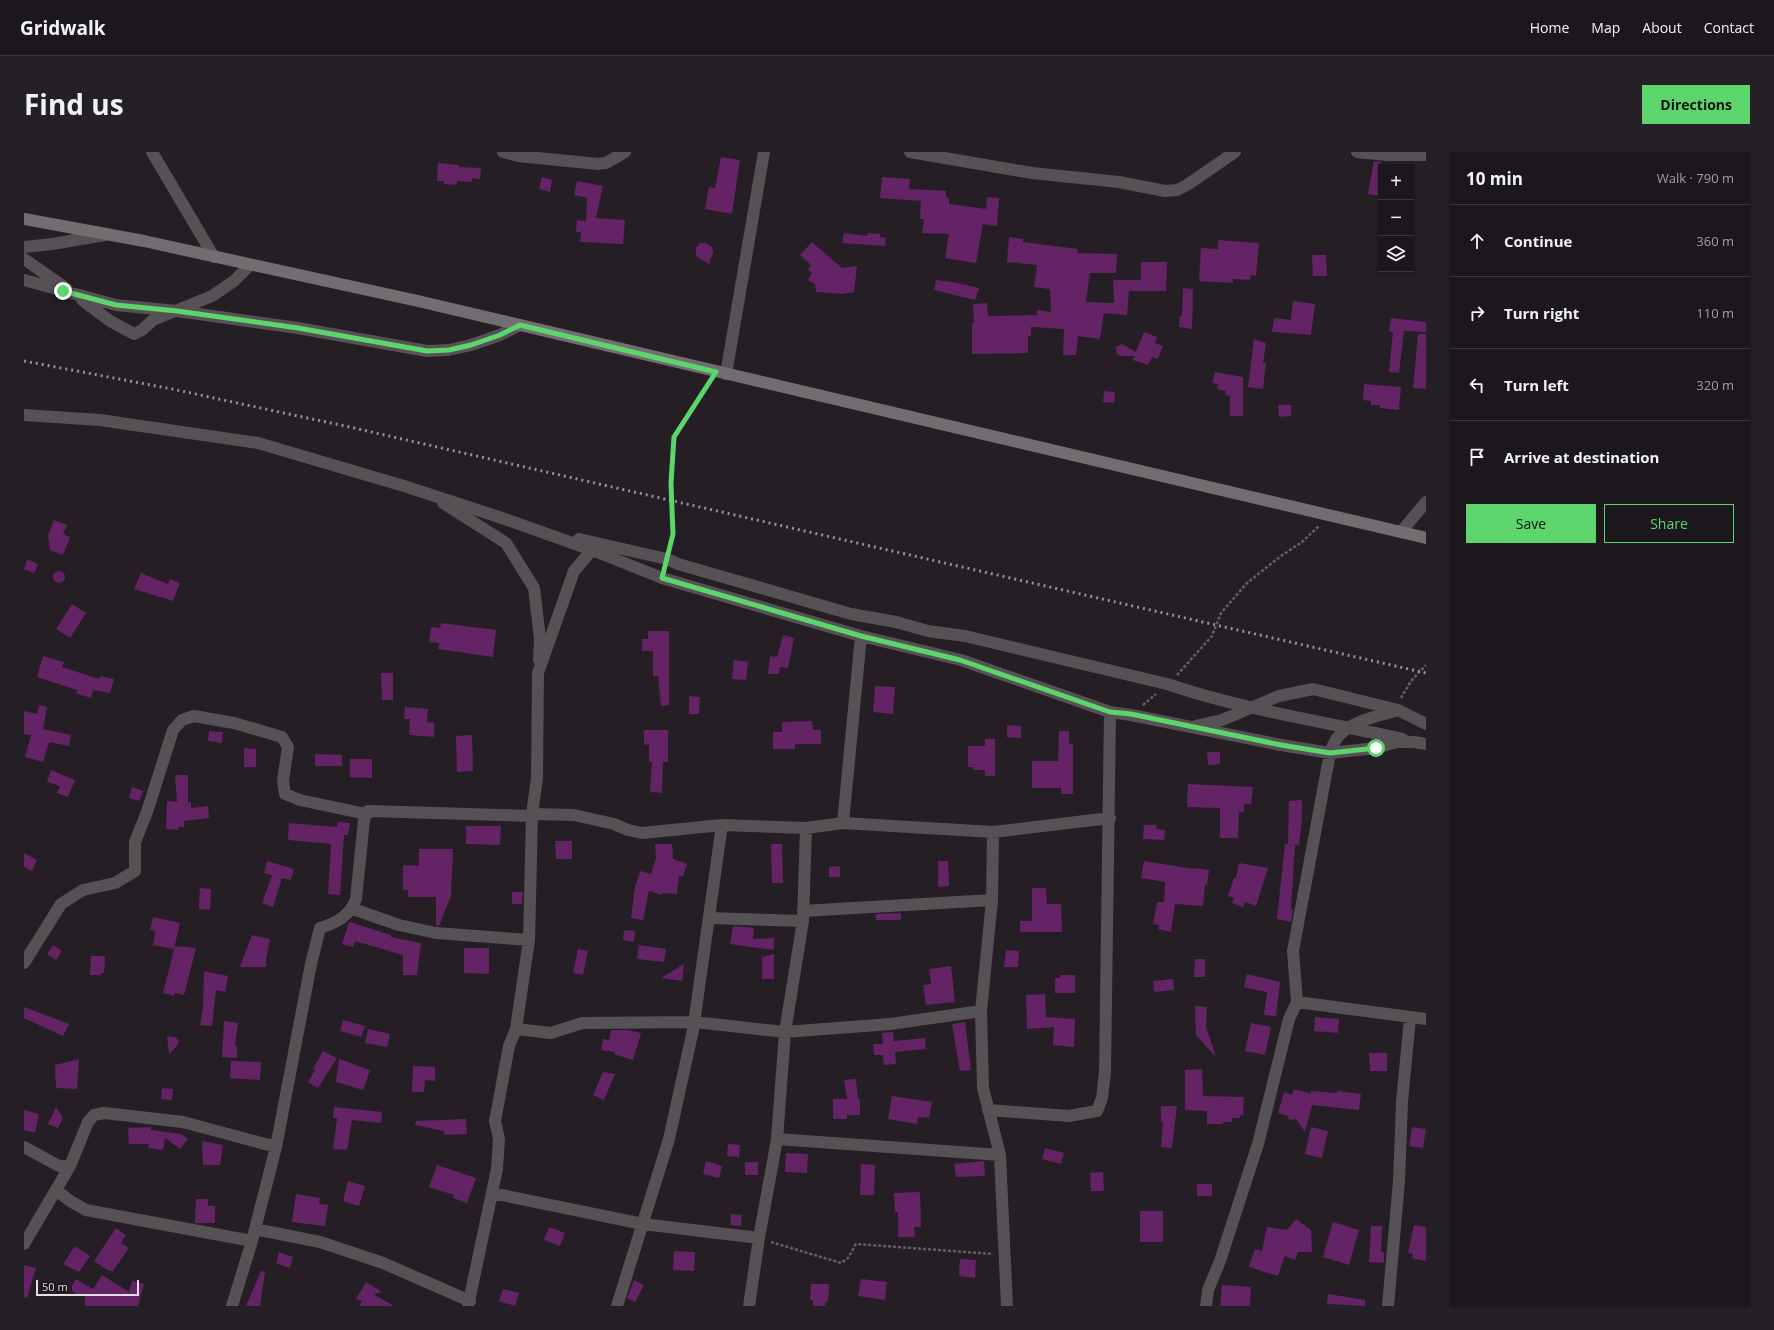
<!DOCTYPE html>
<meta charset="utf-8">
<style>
body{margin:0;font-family:"Open Sans",sans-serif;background:#252025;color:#f1f3f6}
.controls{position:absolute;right:12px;top:12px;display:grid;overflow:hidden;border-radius:0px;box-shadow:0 1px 3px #0004}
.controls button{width:36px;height:36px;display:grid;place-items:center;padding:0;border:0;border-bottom:1px solid #3a363b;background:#1c171c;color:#f1f3f6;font:20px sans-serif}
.scale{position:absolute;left:12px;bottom:10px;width:103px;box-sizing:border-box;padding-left:4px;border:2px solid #e3dfe3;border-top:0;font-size:11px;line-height:14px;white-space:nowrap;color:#e3dfe3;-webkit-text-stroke:3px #1b151b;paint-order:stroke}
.stop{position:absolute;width:12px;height:12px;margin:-9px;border:3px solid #5cd56d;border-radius:50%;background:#fff}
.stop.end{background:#5cd56d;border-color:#fff;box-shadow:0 1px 4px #0008}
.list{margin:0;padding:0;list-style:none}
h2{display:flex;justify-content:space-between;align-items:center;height:52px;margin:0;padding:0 16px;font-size:17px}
h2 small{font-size:13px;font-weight:400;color:#a09fa3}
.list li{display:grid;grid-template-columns:26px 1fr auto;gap:12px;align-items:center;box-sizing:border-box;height:72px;padding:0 16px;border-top:1px solid #3a363b}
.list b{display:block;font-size:15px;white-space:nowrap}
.list em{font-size:13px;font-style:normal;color:#a09fa3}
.actions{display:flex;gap:8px;padding:12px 16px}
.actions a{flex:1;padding:9px 0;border:1px solid #5cd56d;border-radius:0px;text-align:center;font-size:14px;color:#5cd56d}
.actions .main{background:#5cd56d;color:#111}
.icon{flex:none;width:22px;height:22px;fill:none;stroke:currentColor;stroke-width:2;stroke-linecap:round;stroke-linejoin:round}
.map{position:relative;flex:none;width:1402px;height:1154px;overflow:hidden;border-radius:0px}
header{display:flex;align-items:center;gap:24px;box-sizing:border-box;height:56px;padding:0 20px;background:#1c171c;border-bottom:1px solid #3a363b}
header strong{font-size:19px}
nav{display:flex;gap:22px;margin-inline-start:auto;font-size:14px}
.intro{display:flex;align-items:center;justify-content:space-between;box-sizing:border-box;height:96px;padding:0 24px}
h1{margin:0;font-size:28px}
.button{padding:10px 18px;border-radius:0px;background:#5cd56d;color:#111;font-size:14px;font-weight:700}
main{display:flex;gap:24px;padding:0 24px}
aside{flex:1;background:#1c171c;border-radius:0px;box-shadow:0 1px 3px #0004}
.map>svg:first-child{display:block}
.building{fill:#632365}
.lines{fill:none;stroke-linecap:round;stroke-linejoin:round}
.path{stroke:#666066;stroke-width:2.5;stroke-dasharray:3 2;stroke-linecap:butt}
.street{stroke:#555154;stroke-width:12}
.secondary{stroke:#726d71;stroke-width:12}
.rail{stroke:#979297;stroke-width:3;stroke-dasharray:2 4;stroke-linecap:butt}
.route{stroke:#5cd56d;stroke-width:5}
</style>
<header>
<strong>Gridwalk</strong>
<nav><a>Home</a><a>Map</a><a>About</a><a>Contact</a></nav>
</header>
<div class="intro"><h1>Find us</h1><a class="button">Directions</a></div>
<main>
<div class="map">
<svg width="1402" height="1154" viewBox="0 0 1402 1154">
<rect width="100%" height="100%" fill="#251f25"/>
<path class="building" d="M697 5 716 8 708 62 681 57 685 35 691 36Z
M1350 9 1357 10 1356 44 1344 42Z
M414 11 435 13V15L457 16 456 27 448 26V30L433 29V33L420 32V29H413Z
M518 25 528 28 526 40 515 37Z
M858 25 886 27 885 37 922 39V45L925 47V52L962 57 963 45 975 46 973 74 959 72 952 111 921 106 925 82 898 81 900 67H896L897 49 856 46Z
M553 29 579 34 572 66 601 68 599 92 556 90 557 80H552L553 68 562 69 563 46 550 43Z
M820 81 843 84 844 81 856 82V85L862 86 861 94 818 91Z
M985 85 999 87V90L1054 97 1053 101 1093 102 1092 121H1066L1062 150 1090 151 1089 128H1117V110H1143L1142 139H1105L1103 163 1080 161 1076 187 1054 184 1052 203H1039L1040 177 1007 175V184H1004V201L948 202V171H950L949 152 963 151 964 164 1013 163V158L1027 160 1026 137 1010 135 1013 113 983 110Z
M1194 88 1235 91 1232 124 1227 123 1226 128 1209 127V131L1175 129 1177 96 1194 97Z
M788 90 818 116 833 114 830 140 818 142 792 140 791 132 784 128 788 121 784 118 787 113 776 103Z
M676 91H682L688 95 689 101 685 112 672 104V96Z
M1288 103H1302L1303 124H1289Z
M912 128 934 131 955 136 951 148 910 138Z
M1159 136 1169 137 1168 177 1155 175 1156 164H1158Z
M1269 149 1291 152 1287 183 1248 180 1250 166 1267 168Z
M1367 166 1402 170V180L1380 179 1375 221 1365 220 1369 180 1365 179Z
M1120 180 1133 185 1131 191 1139 194 1134 207 1128 205 1124 213 1109 208 1111 204H1096L1093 202 1092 195 1098 192 1112 200Z
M1394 182H1402V237L1389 236Z
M1230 187 1242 191 1239 211H1242L1239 237 1224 235Z
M1191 220 1219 225V264H1206V244L1201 243 1202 239 1193 237 1194 232 1188 231Z
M1340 232 1377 235 1375 258 1356 256V253H1347V249L1339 248Z
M1080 239 1091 240 1090 251 1079 250Z
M1254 253H1267V264L1255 265Z
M30 368 43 373 39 382 46 385 39 403 26 398 24 384Z
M3 407 14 412 10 421 0 417Z
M29 425a6 6 0 1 1 12 0a6 6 0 1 1-12 0Z
M117 421 144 432 146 427 156 431 149 449 110 437Z
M48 452 62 461 46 486 32 477Z
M417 471 472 478 469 505 414 497 415 491 405 490 407 475 416 476Z
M624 479H645V553L637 554 634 524H629V499H618V487H624Z
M759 483 770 486 764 516 756 515 755 522H744L746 504 753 505Z
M19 504 40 510 38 515 75 527 76 524 90 527 86 541 69 538 67 546 52 541 53 538 13 525Z
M710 508 724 510 722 528 708 527Z
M357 521H369V548H358Z
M851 534 871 535 869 562 849 560Z
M665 544 676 545 675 562H665Z
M15 553 23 555 19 577 47 583 45 594 25 590 19 610 1 605 7 583 0 582V559L13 562Z
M381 555 404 557 403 570 410 571V585L385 583 386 567H380Z
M788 569 789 578H797V592H771V597H749V580H758V570Z
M983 573 997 574V586L983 585Z
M620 578H644V610H639L638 641 626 640 628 610H625V592L620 593Z
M185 579 199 580 198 591 184 589Z
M1035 579H1045V592H1049V642H1037V636H1008V609H1034Z
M448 583 449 619 433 620 432 584Z
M961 587H971V624H961V618H949V615H944V594H961Z
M220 596 232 597V615H220Z
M1183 600H1196V612L1184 613Z
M291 602 318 603V614H291Z
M326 607H348V626L326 625Z
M27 618 51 628 44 645 33 641 36 634 23 630Z
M151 623H164V650H167V656L184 654 185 666 160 669V675H154V678L142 677 143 649 153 650Z
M1164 632 1229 635 1227 652H1220V660H1215L1214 686H1196V656L1163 655Z
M108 635 119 639 115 649 105 646Z
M1278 648V667L1275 693 1264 692 1265 649Z
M314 670 326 671 324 683H320L316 743 304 742 307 692 264 688 265 671 313 675Z
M1120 673H1133L1132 677 1141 678 1140 688 1119 687Z
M442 674H477L476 693 442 692Z
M531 689H548V707H532Z
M631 692H648L649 707 663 712 659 724H655L653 742 639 741 638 743 625 739 619 768 607 766 611 735 616 719 627 722 632 706Z
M747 692H758L759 731H748Z
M1261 692 1271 693 1267 757H1269L1267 770 1253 767Z
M395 697H429L427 744 415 774 412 773V745H384V738H379V713L395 714Z
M0 701 13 708 8 719 0 715Z
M243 709 270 717 267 728 258 726 249 755 238 751 248 723 240 721Z
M914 709H924L925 734 914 735Z
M1120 709 1169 717V716L1185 718 1183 733H1181L1179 754 1151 752 1147 780 1134 777 1135 773 1129 772 1133 750H1140L1141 730 1117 726Z
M1215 711 1244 716 1232 754 1221 750 1219 755 1208 751 1210 746 1204 744 1210 726H1212Z
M816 714V725H805V715Z
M176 736 187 737 186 758 175 757Z
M1008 736H1022L1023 752H1037L1038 780H996V769H1008Z
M488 740H499L498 752H488Z
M877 761V768H852V762Z
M129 765 156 771 150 797 129 793 131 779 126 778Z
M325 770 367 783V785L397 791 393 823H379V803L331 789 329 795 318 792Z
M709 774 730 776 729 787 750 786V798L706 792Z
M600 778 611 779 610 790 599 788Z
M228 783 246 787 242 807V815H216Z
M29 793 38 799 32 808 23 802Z
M615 793 642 797 640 810 613 807Z
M151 794 172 796 160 843 151 841 150 844 139 841Z
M440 796H465V822L440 821Z
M554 797 564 799 559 823 549 821Z
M982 798 995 799 994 815H980Z
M750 802V827H738V805Z
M67 804H81L80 821H77V823H66Z
M1171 807H1181V825H1170Z
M660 812 658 829 637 826Z
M927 814 931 850 902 853 899 833 907 832 905 817Z
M180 819 204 824 201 840 192 838 188 874 176 873 179 855Z
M1223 822 1256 830 1252 864 1240 863 1243 840 1220 835Z
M1036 823H1051V841H1031V826H1036Z
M1149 827 1150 838 1130 840 1129 829Z
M1021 842 1022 865 1051 867 1050 895 1029 893 1030 875 1003 877 1002 843Z
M1171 854 1183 855 1182 875 1192 905 1172 883Z
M0 855 45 872 39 884 0 866Z
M1291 865 1315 867 1314 881 1290 879Z
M319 868 341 874 337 885 316 879Z
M200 869 214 871 211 894H213V906L198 905Z
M941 870 947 918 936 919 928 872Z
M1227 871 1247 875 1241 903 1221 899Z
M344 877 366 882 363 895 341 891Z
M587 878H603L617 881 609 908 590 902 591 900 577 898 579 887 585 888Z
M869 880 870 889 901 886 902 897 871 900 872 912 860 913 859 903H850L849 892H859L858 881Z
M143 884 151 885 155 889 153 894 145 902Z
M299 899 313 906 294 936 284 930 291 918 289 917Z
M1345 901H1363V919H1346Z
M55 907 53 937 32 936 31 913Z
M315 907 346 918 339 938 312 930Z
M207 909 237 910 236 928 206 926Z
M389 914 411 915V929L401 928 400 940H388Z
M1178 917 1179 944 1220 945 1219 964 1216 963V966H1208V970H1199V972H1183V959L1161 958V918Z
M579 920 591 922 580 948 569 943Z
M832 927 834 947H836V963H823V967H809V947H823L820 928Z
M138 936 149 937 148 948 137 947Z
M1270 937 1287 942V939L1313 941V939L1337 942 1335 958 1288 953 1281 980 1272 967 1265 968 1264 964 1254 961 1260 940 1268 943Z
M868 944 908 950 905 966 894 965 893 972 864 967Z
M1137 954H1153L1148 996 1137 995 1139 970H1137Z
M32 955 39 966 34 976 24 972Z
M310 955 358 960 357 971 328 968 323 998 309 997 313 966H309Z
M0 958 15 962 11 981 0 978Z
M442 967 443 982 420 983V979L391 973 392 969Z
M127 975V978L157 982 164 987 156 997 141 986 139 998 124 996 125 992H105L104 976Z
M1287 975 1304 979 1298 1006 1281 1002Z
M1388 975 1402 977 1399 996 1385 994Z
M178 989 199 993 196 1013H179Z
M704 992 716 993 715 1005 703 1004Z
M1021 996 1040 1001 1037 1012 1018 1007Z
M762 1001 784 1002 783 1021 761 1020Z
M682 1009 698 1014 695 1026 679 1022Z
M960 1009 961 1024 932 1025 930 1012Z
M721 1010H734V1023H721Z
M837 1012 851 1013 850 1043H836Z
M413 1013 452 1026 443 1051 429 1046 430 1043 405 1035Z
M1079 1020 1080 1039H1067L1066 1021Z
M324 1029 341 1034 335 1054 319 1049Z
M1173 1032H1188V1044H1173Z
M896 1040 897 1075H890L891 1085H874V1060H871L870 1041Z
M272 1042 296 1046 295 1052 304 1053 301 1074 268 1070Z
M172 1047H184V1054H191V1071H171Z
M1116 1059H1139V1090H1116Z
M707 1062 718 1063 717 1074 706 1073Z
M1272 1067 1287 1078 1288 1100H1274L1271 1108 1261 1104 1254 1124 1225 1115 1231 1097 1238 1099 1243 1075 1263 1078Z
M1309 1070 1335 1078 1325 1113 1299 1105Z
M1390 1073 1402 1075V1109L1388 1106 1389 1102 1384 1101Z
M1347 1074H1358L1357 1100H1360V1111L1345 1110Z
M525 1075 541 1081 536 1094 520 1088Z
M92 1076 102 1083 97 1091 105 1096 89 1119H85L70 1109Z
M51 1094 66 1104 55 1120 39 1112Z
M650 1099 671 1100 670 1119 649 1118Z
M255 1100 269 1105 266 1116 252 1111Z
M936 1107 952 1108 951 1126 935 1124Z
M0 1113 12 1116 3 1146 0 1145Z
M237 1119 241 1120 236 1154H222Z
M78 1123 105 1140 108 1129 120 1132 114 1154H61V1144L50 1141 48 1138V1134L52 1127 69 1137Z
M837 1127 863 1130 861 1148 834 1144Z
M610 1128 620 1133 611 1150 603 1146Z
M342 1130 358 1140 349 1142 370 1154H335L338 1149 332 1147Z
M787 1132H805L804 1149H802L801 1154H789V1148H786Z
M1198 1133 1227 1135 1226 1154H1196Z
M479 1137 495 1141 491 1154 475 1149Z
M1304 1142 1341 1148V1154L1303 1152Z"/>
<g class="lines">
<path class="path" d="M646 396 649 382 647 331 650 285 685 230
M1153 523 1188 484 1197 461 1223 431 1257 404 1278 390 1295 374
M1377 546 1387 529 1402 513
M1119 553 1132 542
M747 1090 817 1111 824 1106 832 1092 969 1102"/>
<path class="street" d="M128 0 190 105
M479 0 494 4 574 12 582 11 601 0
M886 0 1008 21 1095 30 1141 39 1153 38 1163 33 1211 0
M1333 0 1363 3H1402
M0 95 28 92 81 83
M0 107 43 137
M0 128 92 153 153 159 274 176 403 199 425 198 447 193 476 183 496 173
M58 148 86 169 110 182 118 178 129 168 188 144 210 129 226 113
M702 222 740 0
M0 263 76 268 234 291 380 334 475 365 568 398 638 426 837 484 937 508 1086 560 1107 563 1257 593 1306 601 1352 596 1373 590H1390L1402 592
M419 351 482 391 510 436 516 487 515 508
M1377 380 1402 350
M555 387 643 407 654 412 827 462 872 470 904 479 941 484 1143 532C1220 558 1301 570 1379 587
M1171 574 1198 568 1255 544 1289 537 1374 558 1402 572
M819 671 837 484
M969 680 968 748 957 859 959 936 976 1003 983 1154
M329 757 375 773 412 781 505 788
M779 759 968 748
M685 766 779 769
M0 811 37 752 59 738 91 731 111 719V690L123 660 149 578 158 568 170 564 210 571 258 585 264 595 259 629 261 642 276 648 342 662
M1273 850 1402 867
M492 877 527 881 558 871 671 870 761 880 866 872 957 859
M964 958 1045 964 1073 959 1078 946 1081 920 1086 560
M753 987 976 1003
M0 995 35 1014H46L64 970 70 963 80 961 159 970 252 995 228 1089 208 1154
M252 995 287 812 296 776C312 771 326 764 332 747L340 668 344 659 507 664 508 662 550 663 590 672 604 678 618 681 698 673 782 676 819 671 969 680 1086 666
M32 1038 46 1049 62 1058 228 1089
M468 1041 619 1072 735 1086
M231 1077 296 1090 359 1111 446 1149
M0 1092 46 1014
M444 1154 473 1017 475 987 471 969 485 894 492 877 505 788 508 662 513 626 514 521 550 419 568 398
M593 1154 645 987 669 878 698 673
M725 1154 735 1086 753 987 761 880 779 769 782 676
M1182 1154 1184 1138 1196 1109 1234 992 1265 867 1273 850 1269 799 1306 601C1308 596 1310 590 1313 586 1325 569 1355 564 1374 558
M1364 1154 1375 1029 1378 950 1386 866"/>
<path class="secondary" d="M0 67 120 89 394 149 1402 386"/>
<path class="rail" d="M0 209 148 237 330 276 1402 521"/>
</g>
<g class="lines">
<path class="route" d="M39 139 92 153 153 159 274 176 403 199 425 198 447 193 476 183 496 173 692 220 650 285 647 331 649 382 638 426 837 484 936 508 1086 560 1107 562 1257 593 1306 601 1352 596"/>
</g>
</svg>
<div class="controls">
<button>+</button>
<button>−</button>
<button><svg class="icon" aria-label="layers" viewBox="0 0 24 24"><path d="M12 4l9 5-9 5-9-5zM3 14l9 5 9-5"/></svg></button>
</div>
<div class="scale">50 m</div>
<div class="stop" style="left:1352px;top:596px"></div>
<div class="stop end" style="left:39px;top:139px"></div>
</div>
<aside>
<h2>10 min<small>Walk · 790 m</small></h2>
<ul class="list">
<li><svg class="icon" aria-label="ahead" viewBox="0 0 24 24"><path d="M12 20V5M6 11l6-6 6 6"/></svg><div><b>Continue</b></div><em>360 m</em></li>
<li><svg class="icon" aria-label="right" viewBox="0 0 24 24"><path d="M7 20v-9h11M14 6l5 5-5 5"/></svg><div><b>Turn right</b></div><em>110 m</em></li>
<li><svg class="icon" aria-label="left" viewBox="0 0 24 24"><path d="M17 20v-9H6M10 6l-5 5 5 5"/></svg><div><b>Turn left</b></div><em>320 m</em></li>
<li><svg class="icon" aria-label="arrive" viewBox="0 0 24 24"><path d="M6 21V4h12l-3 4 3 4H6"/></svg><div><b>Arrive at destination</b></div></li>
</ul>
<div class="actions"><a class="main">Save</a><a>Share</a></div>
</aside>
</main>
